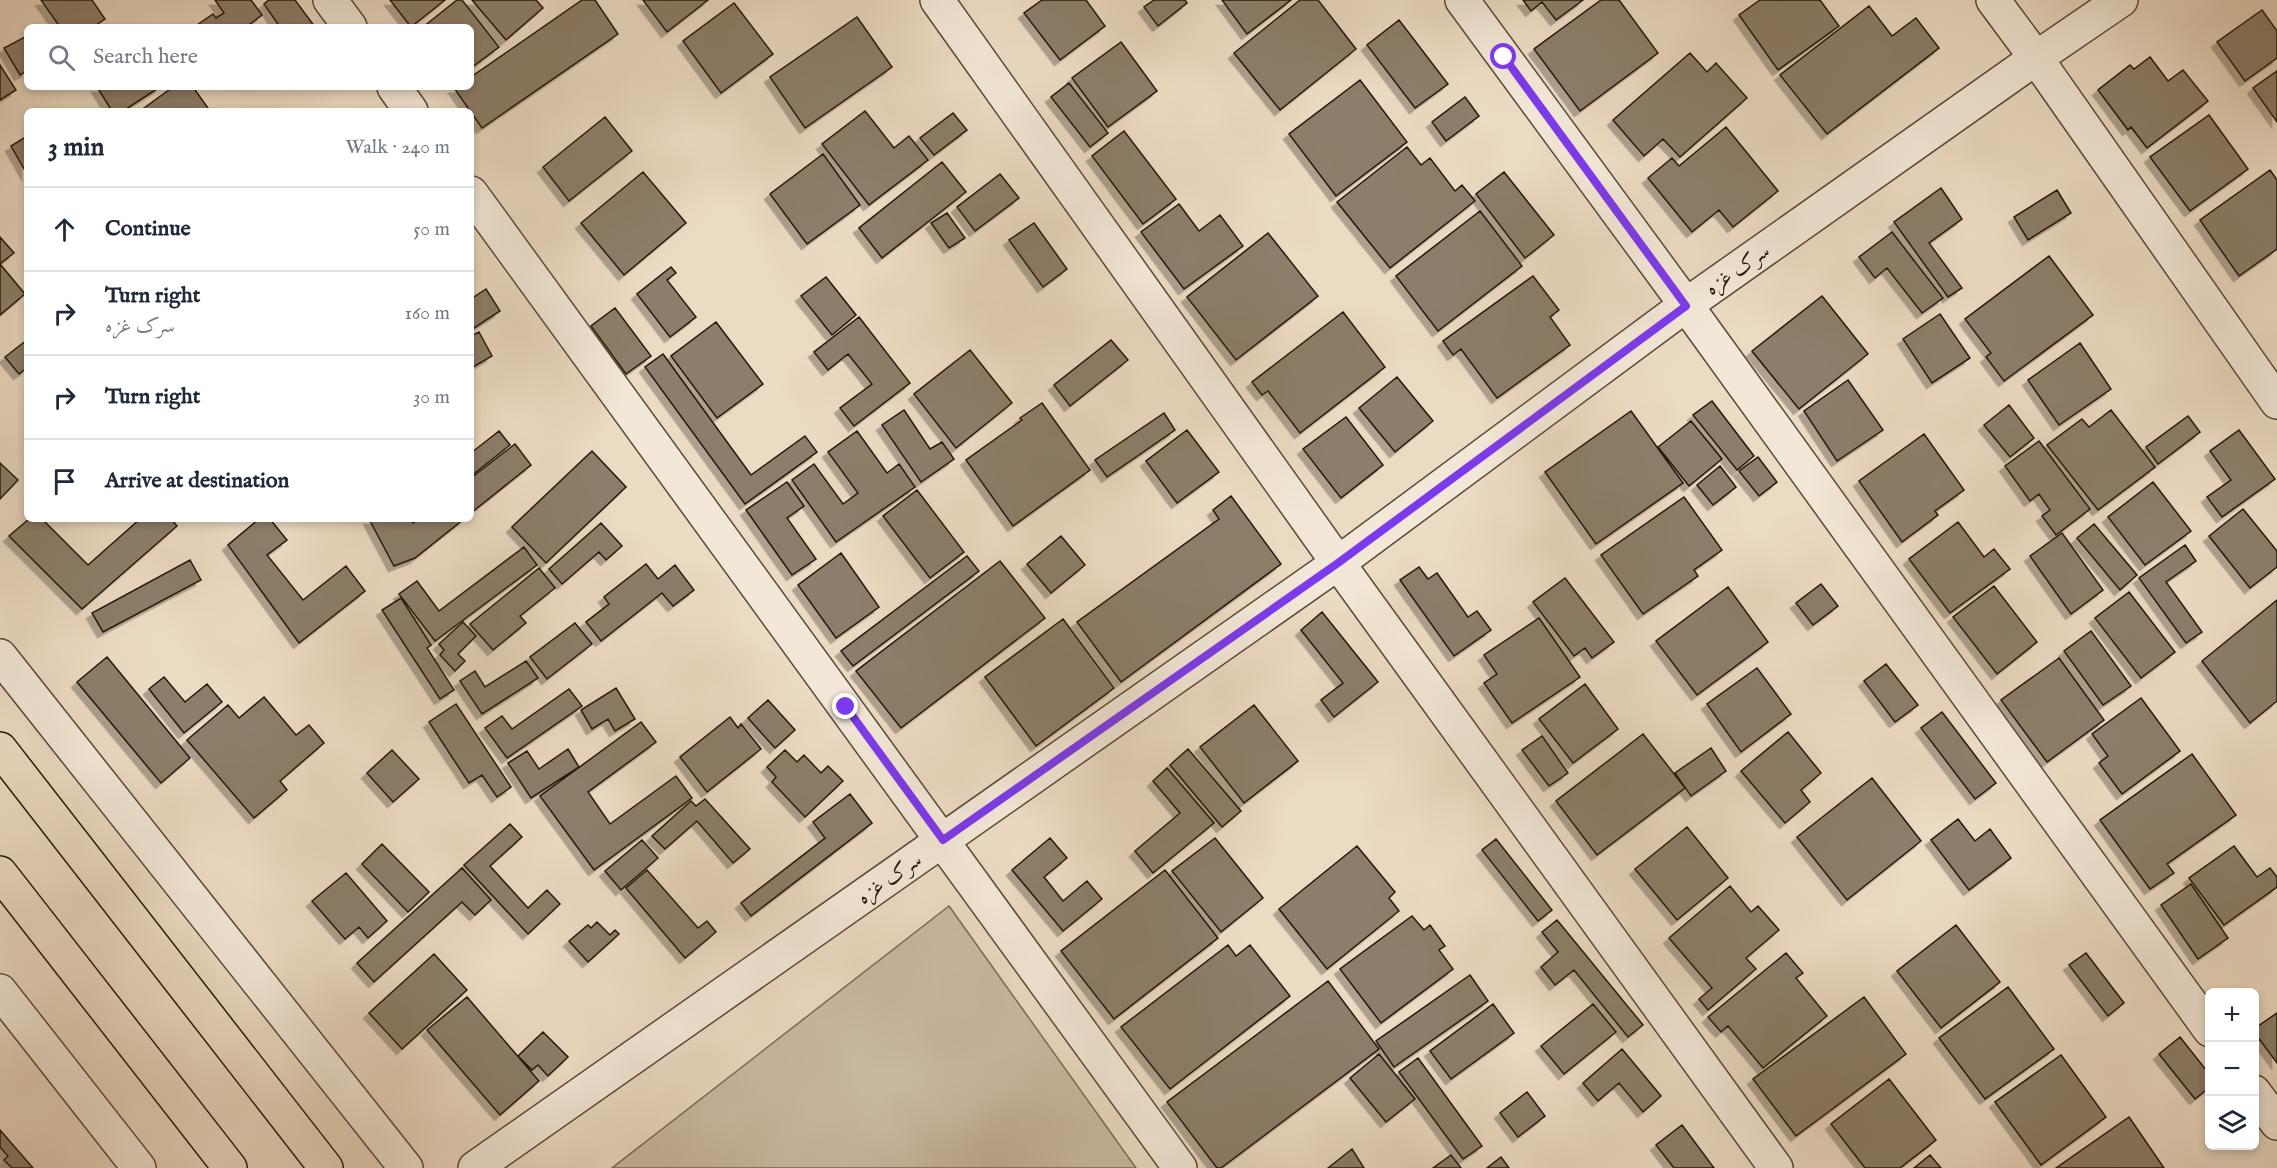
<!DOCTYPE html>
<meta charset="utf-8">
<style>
body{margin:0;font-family:"IM FELL English",Amiri,serif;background:#f2f2f3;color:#1f2937}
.controls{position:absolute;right:18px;bottom:18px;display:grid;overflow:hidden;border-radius:9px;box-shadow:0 3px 9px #0003}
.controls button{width:54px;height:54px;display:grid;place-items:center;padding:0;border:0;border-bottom:2px solid #e0e1e3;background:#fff;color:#1f2937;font:30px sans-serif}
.stop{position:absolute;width:18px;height:18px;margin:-14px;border:4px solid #7c3aed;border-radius:50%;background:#fff}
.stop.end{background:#7c3aed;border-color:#fff;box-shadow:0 2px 6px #0008}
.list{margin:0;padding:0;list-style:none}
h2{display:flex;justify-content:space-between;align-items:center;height:78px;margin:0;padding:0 24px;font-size:26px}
h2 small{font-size:20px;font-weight:400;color:#747a83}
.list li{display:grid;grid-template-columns:39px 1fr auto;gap:18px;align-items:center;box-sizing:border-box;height:84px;padding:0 24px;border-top:2px solid #e0e1e3}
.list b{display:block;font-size:22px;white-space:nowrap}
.list p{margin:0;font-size:20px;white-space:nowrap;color:#747a83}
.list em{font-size:20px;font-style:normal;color:#747a83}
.icon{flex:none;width:33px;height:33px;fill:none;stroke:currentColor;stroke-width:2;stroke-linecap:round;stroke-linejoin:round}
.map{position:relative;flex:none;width:2277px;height:1168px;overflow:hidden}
.search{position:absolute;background:#fff;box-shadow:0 3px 9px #0003;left:24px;top:24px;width:450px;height:66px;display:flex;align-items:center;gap:15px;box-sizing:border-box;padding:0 21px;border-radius:9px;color:#747a83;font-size:22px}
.panel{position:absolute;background:#fff;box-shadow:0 3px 9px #0003;left:24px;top:108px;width:450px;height:414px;border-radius:9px}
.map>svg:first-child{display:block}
.green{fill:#cabaa3;stroke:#786a56;stroke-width:1.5}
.building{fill:#8c7e6a;stroke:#251909;stroke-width:1.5;filter:url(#shadow)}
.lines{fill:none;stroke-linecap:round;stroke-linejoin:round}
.minor-casing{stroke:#574a38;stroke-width:36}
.major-casing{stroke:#251909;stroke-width:36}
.minor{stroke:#f3e8d8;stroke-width:33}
.major{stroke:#ecdbc3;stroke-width:33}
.route{stroke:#7c3aed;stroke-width:8}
.labels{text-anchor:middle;stroke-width:4.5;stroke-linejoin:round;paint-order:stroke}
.street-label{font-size:21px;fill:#251909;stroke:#f3e8d8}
</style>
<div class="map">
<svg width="2277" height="1168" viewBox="0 0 2277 1168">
<defs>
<filter id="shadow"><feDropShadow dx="-5.5" dy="5.5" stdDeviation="0" flood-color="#0004"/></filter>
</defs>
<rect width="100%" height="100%" fill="#ecdbc3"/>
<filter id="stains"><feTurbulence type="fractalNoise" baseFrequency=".00333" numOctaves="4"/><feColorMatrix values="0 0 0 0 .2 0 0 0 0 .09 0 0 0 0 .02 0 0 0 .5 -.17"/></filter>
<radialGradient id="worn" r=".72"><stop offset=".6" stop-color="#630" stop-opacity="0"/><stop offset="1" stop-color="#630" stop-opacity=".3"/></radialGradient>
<path class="green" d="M949 906 1136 1168H612Z"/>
<path class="building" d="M41 0H92L105 19 93 27H60Z
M215 0H251L262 15 246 27H199L197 25 213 14 216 18 224 13Z
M269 0H295L315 27H280L264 4Z
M390 0H445L411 27Z
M457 0H462L499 47 471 68V27H423Z
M472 0H536L543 8 506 40Z
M582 0H595L618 34 482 128 454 88 471 87V77Z
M643 0H708L667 32Z
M1042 0H1086L1105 26 1060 60 1024 13Z
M1154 0H1185L1187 3 1158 26 1144 7Z
M1222 0H1291L1247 34Z
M1300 0H1318L1356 49 1280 110 1234 53Z
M1523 0H1583L1556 20 1542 2 1531 11Z
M1601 0H1619L1658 53 1580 111 1534 49Z
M1760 0H1820L1839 26 1778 70 1739 15Z
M734 3 773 54 721 93 683 41Z
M1869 6 1892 36 1916 18 1939 48 1827 134 1780 75Z
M2262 10 2277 31V58L2245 81 2217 42Z
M857 17 892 67 805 128 770 77Z
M1399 20 1448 84 1415 108 1367 45Z
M27 36V71L20 75 4 48Z
M1121 42 1157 91 1108 127 1072 78Z
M1690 53 1707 72 1716 63 1747 98 1680 157 1663 139 1644 156 1613 120Z
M2150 57 2168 81 2183 70 2208 101 2147 148 2131 127 2128 130 2098 90 2130 65 2134 69Z
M0 65 16 90 0 100Z
M2277 71V122L2253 88Z
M1360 80 1407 142 1336 196 1289 134Z
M1069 83 1108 133 1090 147 1051 97Z
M97 87H160L123 111H112Z
M173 87H193L210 111H140Z
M1465 97 1479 116 1446 141 1432 122Z
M865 111 894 148 909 136 928 160 869 205 822 144Z
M953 113 967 130 934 155 920 138Z
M2209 115 2248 169 2190 211 2150 157Z
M605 117 632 151 569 201 543 167Z
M1726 127 1778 191 1733 227 1719 210 1692 232 1648 178 1672 158 1679 166Z
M1124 131 1176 199 1143 224 1092 156Z
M27 136V174L11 146Z
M1407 147 1421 165 1430 158 1455 191 1462 185 1475 201 1390 268 1337 202Z
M823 154 860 205 807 244 770 194Z
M942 162 966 192 882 258 859 228Z
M2270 170 2277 180V249L2239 276 2200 220Z
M643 172 686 223 624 275 581 223Z
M1504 172 1554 235 1525 258 1476 194Z
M1000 174 1019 198 975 231 957 207Z
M1941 188 1962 219 1929 243 1962 288 1948 297 1894 222Z
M2057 190 2071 213 2028 240 2014 217Z
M1179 204 1199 231 1220 215 1243 246 1184 289 1141 232Z
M1480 211 1522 266 1438 331 1396 276Z
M947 213 965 238 949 248 931 223Z
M1034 223 1067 269 1043 287 1009 240Z
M1892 232 1943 298 1922 313 1887 268 1875 278 1859 257Z
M1268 233 1318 296 1236 360 1187 297Z
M0 237 14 253 0 264 25 294 0 315Z
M2049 256 2093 315 2004 381 1986 357 1991 353 1965 319Z
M671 267 676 273 667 280 696 317 670 337 637 294Z
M1533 276 1559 310 1550 317 1570 345 1497 398 1461 349 1453 355 1443 341Z
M826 277 856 315 832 335 801 296Z
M486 289 500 311 471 330V299Z
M1822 296 1868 354 1799 409 1752 351Z
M615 308 651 356 626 374 591 326Z
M1343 312 1385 367 1300 433 1268 391 1262 395 1252 382Z
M1940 314 1970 358 1932 383 1903 339Z
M859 317 910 383 854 426 840 408 872 384 848 354 828 370 814 352Z
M716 322 763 384 717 418 671 356Z
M479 332 492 356 473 367 471 336Z
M27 340V368L19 374 5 357Z
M1111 340 1128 360 1070 406 1054 385Z
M2080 343 2111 389 2059 425 2028 380Z
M970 350 1012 403 956 448 914 394Z
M663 354 751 475 805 436 817 452 745 504 645 367Z
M1397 377 1433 421 1395 452 1359 408Z
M1848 380 1883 430 1837 461 1804 411Z
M1712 401 1754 456 1737 470 1693 415Z
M1042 403 1090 470 1013 526 966 460 1022 420 1020 418Z
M2009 405 2034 438 2010 457 1984 425Z
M904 410 930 449 942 442 954 459 921 482 882 425Z
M2111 410 2155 467 2098 510 2047 445 2082 419 2089 427Z
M1631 411 1683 483 1596 544 1545 472Z
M1164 413 1175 430 1107 477 1095 460Z
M2188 416 2200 432 2158 464 2146 447Z
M1346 417 1383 465 1341 498 1303 449Z
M1691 421 1722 459 1689 486 1658 447Z
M1187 430 1219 472 1177 503 1146 461Z
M2239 430 2275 479 2222 517 2207 497 2231 480 2210 451Z
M499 431 510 445 471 476V453Z
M857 431 887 473 899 464 915 487 836 542 792 480 814 464 843 504 858 493 828 452Z
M1924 434 1964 490 1935 511 1938 515 1902 542 1859 481Z
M2039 441 2090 509 2056 535 2042 516 2050 510 2039 494 2030 501 2005 466Z
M515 444 531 465 471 513V478Z
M592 451 626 487 546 563 512 527Z
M1758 457 1777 482 1759 496 1739 471Z
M0 463 18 480 0 499Z
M1720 466 1736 487 1713 505 1697 485Z
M787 482 804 506 787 518 816 559 792 575 746 510Z
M2153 482 2191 531 2145 565 2108 517Z
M917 490 964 552 930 578 883 516Z
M1231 496 1281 564 1121 682 1077 622 1219 519 1213 510Z
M1684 497 1722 550 1694 570 1698 576 1643 614 1601 555Z
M2243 509 2277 551V567L2250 588 2209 536Z
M29 519H42L88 565 140 519H171L177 526 82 609 9 536Z
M259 519H270L287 540 267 555 303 600 346 566 365 591 299 643 228 545Z
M369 519H411L413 523 419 519H464L415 558 394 566Z
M1958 522 1984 557 1994 549 2010 569 1950 613 1909 559Z
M601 523 622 546 606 560 599 552 562 584 549 569Z
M2094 524 2137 575 2120 590 2077 538Z
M2062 533 2103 590 2071 614 2030 556Z
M1061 536 1085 565 1051 593 1027 564Z
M2185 545 2196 561 2166 582 2202 632 2186 643 2139 578Z
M524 547 537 565 435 641 399 594 417 581 439 611Z
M841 553 879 607 836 638 798 585Z
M967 556 979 571 853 666 841 651Z
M190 560 201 580 103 632 92 613Z
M1000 561 1045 618 901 728 856 671Z
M646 564 658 579 675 565 694 590 673 606 662 593 601 641 586 622 609 604 604 597Z
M1419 567 1428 579 1437 573 1468 617 1477 611 1491 630 1454 656 1400 580Z
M539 568 555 588 520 616 526 623 493 650 470 624Z
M1565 578 1614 642 1592 658 1585 648 1574 656 1533 602Z
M1821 584 1838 606 1813 625 1796 603Z
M1994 586 2037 642 1997 674 1953 617Z
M1728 587 1768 642 1697 695 1656 641Z
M2129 592 2175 652 2141 678 2095 618Z
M401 598 431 645 427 648 454 690 440 699 382 610Z
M2277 600V701L2250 723 2202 661Z
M1322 612 1378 682 1334 717 1321 700 1343 683 1301 630Z
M1539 618 1580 677 1512 723 1484 683 1497 674 1484 655Z
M1063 619 1114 688 1036 746 985 677Z
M463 622 476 636 458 654 465 661 455 671 440 655 444 650 439 644Z
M575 623 592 644 547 679 530 657Z
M2091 631 2131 686 2103 705 2064 651Z
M107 657 190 758 161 783 77 682Z
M2059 658 2104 720 2047 762 2001 700Z
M526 661 538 678 482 714 460 681 475 671 485 687Z
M1886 664 1918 705 1895 722 1864 681Z
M1757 668 1791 714 1741 752 1707 704Z
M164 677 185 702 207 684 222 702 184 733 149 689Z
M1585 684 1618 729 1573 763 1539 719Z
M616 688 635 719 615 731 608 719 592 729 581 710Z
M569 689 582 706 507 758 485 728 502 716 512 729Z
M264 697 296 735 309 725 324 743 280 781 287 790 254 818 187 740 228 705 239 718Z
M2141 698 2180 751 2122 794 2099 763 2108 756 2092 734Z
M768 700 795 730 775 748 748 718Z
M456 704 511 787 497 797 482 775 469 783 429 722Z
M1254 705 1298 761 1244 803 1200 747Z
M1942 712 1996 783 1975 799 1921 728Z
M730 717 738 728 741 724 761 749 707 792 680 757Z
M641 722 656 742 588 792 610 824 676 776 692 798 594 870 540 796Z
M1788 732 1821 773 1801 790 1810 802 1785 823 1741 771Z
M1643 734 1685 788 1597 855 1556 801Z
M1542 736 1568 773 1549 786 1522 750Z
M1711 748 1726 771 1691 796 1675 773Z
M568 749 579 767 531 798 508 763 527 751 539 769Z
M1188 749 1241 811 1222 827 1170 765Z
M392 750 419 779 393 802 367 773Z
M785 750 797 762 804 755 821 773 828 766 843 781 805 817 772 782 776 777 767 767Z
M2192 754 2236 815 2167 864 2174 873 2150 889 2100 820Z
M1167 768 1214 823 1153 873 1135 851 1180 813 1153 781Z
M1872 778 1921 841 1847 900 1797 837Z
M850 794 872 823 751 916 741 903 825 838 813 822Z
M705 799 750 849 733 863 697 821 665 849 652 836 691 801 696 806Z
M1958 819 1975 841 1990 829 2011 858 1969 890 1931 840Z
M510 824 522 837 490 866 528 908 547 890 560 904 528 934 464 865Z
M1687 827 1728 878 1677 920 1635 869Z
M1050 838 1067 858 1044 877 1063 901 1087 881 1102 899 1063 931 1012 870Z
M1215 838 1263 898 1221 932 1172 871Z
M1496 839 1552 910 1538 921 1482 850Z
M642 840 658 858 621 890 605 871Z
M382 844 429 892 408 912 362 864Z
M1357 846 1395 892 1389 898 1399 911 1327 969 1279 909Z
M2234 846 2257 877 2270 868 2277 877V887L2224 925 2189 878Z
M462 868 491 900 475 915 462 902 374 982 357 963Z
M647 870 698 928 707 921 716 932 685 958 626 888Z
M1165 870 1218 938 1114 1019 1061 951Z
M346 873 387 921 368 938 359 927 345 939 312 901Z
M2191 884 2228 938 2198 959 2161 905Z
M1730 886 1751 912 1758 906 1779 930 1746 958 1756 969 1708 1010 1699 999 1712 988 1669 938Z
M1412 916 1424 930 1430 925 1445 946 1439 950 1453 969 1381 1023 1340 969Z
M1557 920 1643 1025 1628 1037 1574 970 1555 985 1541 967 1558 952 1542 932Z
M597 922 610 935 615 930 619 934 588 962 569 941 588 925 591 928Z
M1956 925 2000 982 1941 1028 1897 971Z
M1228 945 1236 956 1250 945 1290 996 1170 1089 1121 1027Z
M1786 953 1803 973 1796 978 1827 1016 1763 1068 1728 1026 1721 1032 1708 1017Z
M2086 953 2124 1003 2108 1016 2069 965Z
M434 954 467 990 402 1049 369 1013Z
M1470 975 1488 1001 1394 1067 1376 1041Z
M1328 981 1379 1049 1221 1168H1217L1167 1102Z
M2008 987 2054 1049 1985 1099 1939 1038Z
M467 997 539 1081 500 1115 427 1030Z
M1864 997 1906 1054 1796 1136 1753 1079Z
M1493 1004 1514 1033 1451 1079 1430 1051Z
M1593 1004 1616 1032 1564 1074 1541 1046Z
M2277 1013V1063L2254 1032V1029Z
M543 1032 568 1057 548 1076 538 1065 532 1070 518 1056Z
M2180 1037 2210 1075V1087L2195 1099 2159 1054Z
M1622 1049 1661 1096 1643 1112 1619 1083 1598 1101 1583 1083Z
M1379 1054 1415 1099 1386 1122 1350 1078Z
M2061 1055 2106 1117 2041 1165 1995 1102Z
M1418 1058 1482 1146 1463 1159 1399 1072Z
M1889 1079 1936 1140 1900 1168H1865L1831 1124Z
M1527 1092 1545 1116 1518 1137 1500 1113Z
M2129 1117 2164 1168H2056Z
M1682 1125 1714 1168H1674L1656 1145Z
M0 1130 33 1168H12L4 1160 8 1156 0 1147Z
M1352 1149 1364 1168H1328Z
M1451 1155 1461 1168H1433Z
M1930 1155 1941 1168H1914Z
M1501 1157 1509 1168H1487Z"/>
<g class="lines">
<g class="minor-casing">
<path id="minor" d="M330 0 350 27
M937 0 1338 563 1776 1168
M1462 0 1686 305 2210 1030
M1993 0 2036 58 2277 402
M394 87 411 111
M471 193 1180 1168
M0 656 406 1168
M0 991 139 1168
M2254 1092 2277 1123
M475 1168 1338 563 1686 305 2036 58 2121 0"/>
</g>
<g class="major-casing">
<path id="major" d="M0 749 326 1168
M0 873 230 1168"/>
</g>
<use href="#minor" class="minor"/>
<use href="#major" class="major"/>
</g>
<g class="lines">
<path class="route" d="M846 707 943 840 1338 563 1686 306 1504 57"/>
</g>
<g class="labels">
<g class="street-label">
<text transform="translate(1737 269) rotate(-35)" y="7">سرک غزه</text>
<text transform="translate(889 878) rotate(-35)" y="7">سرک غزه</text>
</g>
</g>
<rect width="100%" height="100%" filter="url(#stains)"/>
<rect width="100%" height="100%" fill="url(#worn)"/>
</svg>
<div class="controls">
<button>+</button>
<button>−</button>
<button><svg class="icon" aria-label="layers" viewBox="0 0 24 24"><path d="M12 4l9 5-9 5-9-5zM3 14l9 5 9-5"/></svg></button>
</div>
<div class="stop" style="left:1504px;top:57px"></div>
<div class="stop end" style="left:846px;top:707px"></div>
<div class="search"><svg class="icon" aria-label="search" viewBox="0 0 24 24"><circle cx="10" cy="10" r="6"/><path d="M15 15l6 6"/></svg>Search here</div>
<section class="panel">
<h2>3 min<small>Walk · 240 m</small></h2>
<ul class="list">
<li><svg class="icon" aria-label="ahead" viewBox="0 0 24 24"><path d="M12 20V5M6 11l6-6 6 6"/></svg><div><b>Continue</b></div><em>50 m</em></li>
<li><svg class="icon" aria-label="right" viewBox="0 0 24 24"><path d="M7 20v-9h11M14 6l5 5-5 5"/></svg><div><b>Turn right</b><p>سرک غزه</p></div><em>160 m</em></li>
<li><svg class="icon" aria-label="right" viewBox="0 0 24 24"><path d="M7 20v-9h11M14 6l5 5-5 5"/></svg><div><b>Turn right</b></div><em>30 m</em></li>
<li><svg class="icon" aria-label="arrive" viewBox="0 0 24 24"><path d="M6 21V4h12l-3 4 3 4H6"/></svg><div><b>Arrive at destination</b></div></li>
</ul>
</section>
</div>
